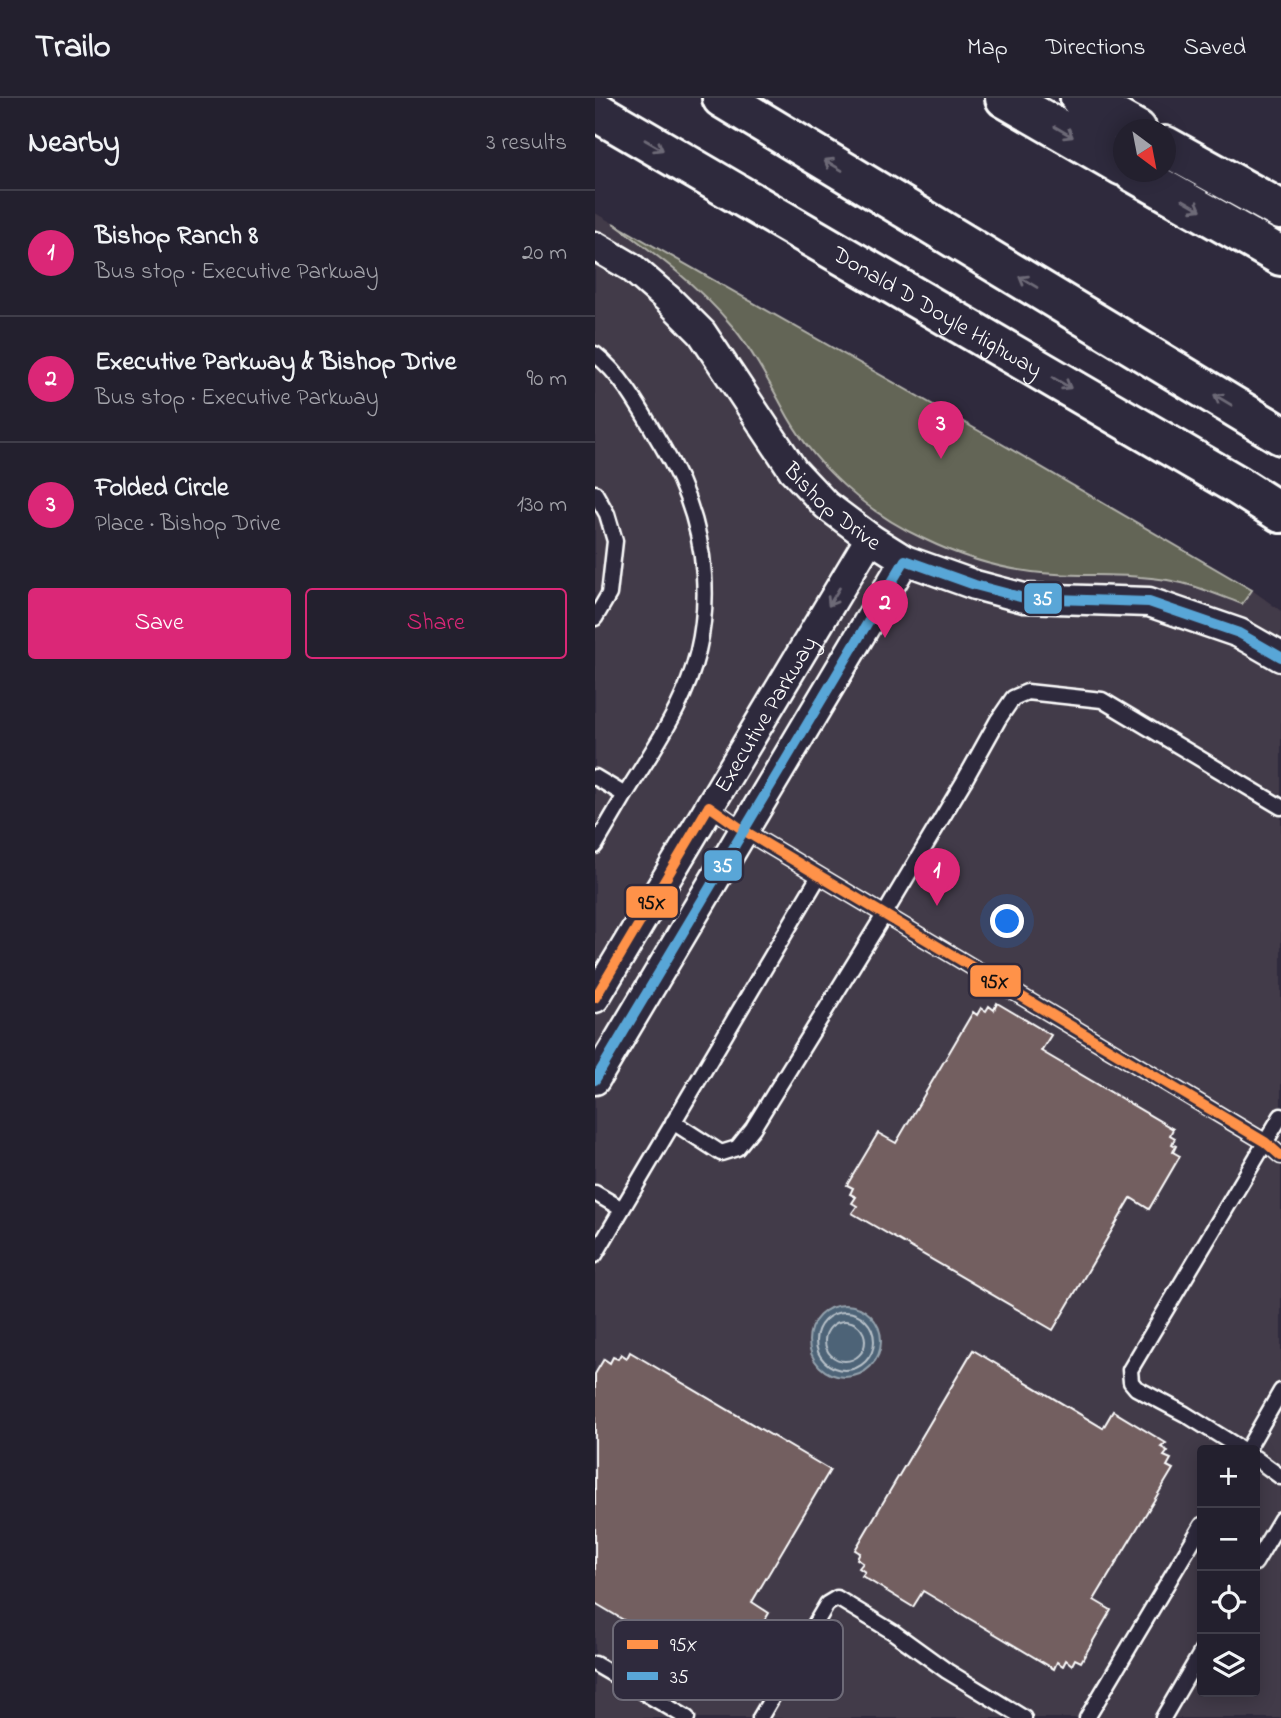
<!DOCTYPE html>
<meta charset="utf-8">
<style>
body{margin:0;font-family:"Indie Flower",sans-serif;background:#2f2d3a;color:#f1f3f6}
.controls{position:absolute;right:21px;bottom:21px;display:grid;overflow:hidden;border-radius:7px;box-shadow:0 4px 18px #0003}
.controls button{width:63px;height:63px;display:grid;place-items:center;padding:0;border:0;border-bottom:2px solid #403e4a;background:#23202e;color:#f1f3f6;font:35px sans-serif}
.compass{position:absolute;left:518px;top:21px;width:63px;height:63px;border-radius:50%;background:#23202e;box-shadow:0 4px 18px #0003;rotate:148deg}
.you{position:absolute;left:413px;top:824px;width:24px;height:24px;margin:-18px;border:5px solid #fff;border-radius:50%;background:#1a73e8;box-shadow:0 0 0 10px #1a73e833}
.badge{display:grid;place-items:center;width:46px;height:46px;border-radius:50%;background:#db2777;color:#fff;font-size:23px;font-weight:700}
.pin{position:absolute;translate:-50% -58px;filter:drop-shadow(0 2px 4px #0008)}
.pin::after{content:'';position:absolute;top:37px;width:24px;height:21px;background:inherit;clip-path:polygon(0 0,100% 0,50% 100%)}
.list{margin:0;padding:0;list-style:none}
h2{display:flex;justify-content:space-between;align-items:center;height:91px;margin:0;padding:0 28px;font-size:30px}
h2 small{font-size:23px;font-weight:400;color:#a3a3aa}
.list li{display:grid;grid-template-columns:46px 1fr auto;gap:21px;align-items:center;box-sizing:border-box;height:126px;padding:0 28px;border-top:2px solid #403e4a}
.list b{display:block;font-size:26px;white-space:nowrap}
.list p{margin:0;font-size:23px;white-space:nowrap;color:#a3a3aa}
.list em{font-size:23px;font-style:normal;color:#a3a3aa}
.actions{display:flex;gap:14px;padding:21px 28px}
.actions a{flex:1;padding:16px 0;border:2px solid #db2777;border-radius:7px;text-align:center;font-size:24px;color:#db2777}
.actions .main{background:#db2777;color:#fff}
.icon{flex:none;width:38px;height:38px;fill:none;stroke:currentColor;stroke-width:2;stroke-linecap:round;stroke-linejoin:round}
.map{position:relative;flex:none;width:686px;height:1620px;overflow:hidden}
header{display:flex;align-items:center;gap:42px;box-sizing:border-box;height:98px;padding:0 35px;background:#23202e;border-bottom:2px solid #403e4a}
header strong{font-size:33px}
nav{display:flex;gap:38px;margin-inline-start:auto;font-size:24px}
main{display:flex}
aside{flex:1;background:#23202e}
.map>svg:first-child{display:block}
.built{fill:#433a48;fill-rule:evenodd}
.green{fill:#646557;stroke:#b2b2ab;stroke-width:2}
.water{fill:#4d6477;stroke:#94a2ad;stroke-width:2}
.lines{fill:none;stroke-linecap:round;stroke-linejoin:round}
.shore{stroke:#b8c1c9;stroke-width:2}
.building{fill:#735e61;stroke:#fff;stroke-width:2}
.service-casing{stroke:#fff;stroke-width:19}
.minor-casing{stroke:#fff;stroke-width:33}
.secondary-casing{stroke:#fff;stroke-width:44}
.motorway-casing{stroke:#fff;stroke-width:44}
.service{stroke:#2f2a3d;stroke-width:14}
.minor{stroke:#2f2a3d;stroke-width:28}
.secondary{stroke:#2f2a3d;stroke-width:38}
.motorway{stroke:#2f2a3d;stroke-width:38}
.bus-1-casing{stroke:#2f2a3d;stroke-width:16}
.bus-2-casing{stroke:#2f2a3d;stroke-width:16}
.bus-1{stroke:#ff9249;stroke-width:10}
.bus-2{stroke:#59a6d7;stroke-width:10}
.oneway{stroke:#6d6a77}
.labels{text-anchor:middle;stroke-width:5;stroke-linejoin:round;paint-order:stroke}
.street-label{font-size:23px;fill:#fff;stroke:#2f2a3d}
.key{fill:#2f2a3d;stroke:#6d6a77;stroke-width:2}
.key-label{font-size:19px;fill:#fff}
.line-badge{stroke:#2f2a3d;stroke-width:2.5}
.badge-label{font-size:19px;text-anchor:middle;font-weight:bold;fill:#fff}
.pale-badge-label{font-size:19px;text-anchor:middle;font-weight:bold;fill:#111}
</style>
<header>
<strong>Trailo</strong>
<nav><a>Map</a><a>Directions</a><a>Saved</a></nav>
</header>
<main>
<aside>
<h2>Nearby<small>3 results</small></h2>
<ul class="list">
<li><span class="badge">1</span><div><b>Bishop Ranch 8</b><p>Bus stop · Executive Parkway</p></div><em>20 m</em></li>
<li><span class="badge">2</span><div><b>Executive Parkway &amp; Bishop Drive</b><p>Bus stop · Executive Parkway</p></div><em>90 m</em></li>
<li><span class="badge">3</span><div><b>Folded Circle</b><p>Place · Bishop Drive</p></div><em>130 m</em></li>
</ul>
<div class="actions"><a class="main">Save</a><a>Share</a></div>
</aside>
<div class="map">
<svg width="686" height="1620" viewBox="0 0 686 1620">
<rect width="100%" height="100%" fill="#2f2a3d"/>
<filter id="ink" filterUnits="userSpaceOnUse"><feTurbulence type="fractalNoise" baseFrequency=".0143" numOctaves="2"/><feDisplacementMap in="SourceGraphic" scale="14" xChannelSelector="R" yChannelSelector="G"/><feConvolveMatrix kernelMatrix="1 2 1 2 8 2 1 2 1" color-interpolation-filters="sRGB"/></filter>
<g filter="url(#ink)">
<path class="built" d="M0 115 400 342 568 442 657 492 686 513V1620H0ZM607 1352H660V1594H607Z"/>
<path class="green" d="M18 125 400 342 657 492 647 506C631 500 614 493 598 488 581 483 562 480 545 479 517 476 489 478 461 476 415 474 370 461 329 441 274 416 223 371 193 319 176 288 160 256 138 229 103 187 62 157 18 125Z"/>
<path class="water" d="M214 1243a36 36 0 1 1 72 0a36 36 0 1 1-72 0Z"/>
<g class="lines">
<path class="shore" d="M221 1243a29 29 0 1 1 58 0a29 29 0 1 1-58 0Z
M230 1243a20 20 0 1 1 40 0a20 20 0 1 1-40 0Z"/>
</g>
<path class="building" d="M402 905 456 937 446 953 578 1031 575 1037 580 1040 577 1046 581 1048 578 1054 585 1058 554 1111 536 1100 458 1232 257 1115 262 1108 257 1105 261 1099 255 1096 258 1090 252 1087 283 1035 301 1045 378 914 382 917 386 910 391 913 394 908 399 912Z
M378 1252 508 1330 518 1313 571 1345 566 1349 573 1353 569 1358 576 1361 572 1368 578 1371 499 1502 516 1512 486 1564 480 1561 477 1567 471 1562 468 1568 462 1564 459 1571 328 1493 318 1509 267 1478 270 1474 264 1470 268 1465 262 1461 265 1455 260 1452Z
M35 1254 235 1372 157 1504 174 1515 144 1566 138 1563 134 1569 128 1566 125 1571 120 1568 116 1574 0 1505V1276L9 1261 15 1265 18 1259 23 1261 26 1256 32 1260Z"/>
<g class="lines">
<g class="service-casing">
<path id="service" d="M0 256C29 279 47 314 66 346 115 427 126 523 82 610 67 640 48 668 30 697 20 714 10 731 0 748
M0 395 12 416 20 443 14 496 0 520
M0 679 30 697
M114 708 148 732 670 1044 686 1058
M78 1024 126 1055 142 1050 158 1030 289 817 369 683 403 622 418 600 432 594 507 602 686 709
M0 1095 27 1111
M0 1157 224 778
M648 1352 590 1316 541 1290 536 1284 535 1272 686 1018
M652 1352 686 1293
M660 1360 686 1379
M660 1465 686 1421
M0 1566 92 1620
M165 1620 232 1506 242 1500 298 1534 352 1573 429 1620
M492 1620 607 1427
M568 1620 607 1553"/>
</g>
<g class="minor-casing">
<g id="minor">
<path id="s1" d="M0 148 36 169 74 202 107 235 198 372 231 407 275 440 310 462 380 487 429 500 554 504 644 535 686 559"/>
<path id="s2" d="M0 900 275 440"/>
<path d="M0 982 310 462"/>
</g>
</g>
<g class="secondary-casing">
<path id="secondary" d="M410 0 528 68
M485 0 542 32
M570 48 686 112
M538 74 686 158"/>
</g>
<g class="motorway-casing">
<g id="motorway">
<path d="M127 0 686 337"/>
<path id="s3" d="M0 13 642 387 686 415"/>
</g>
</g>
<use href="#service" class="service"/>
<use href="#minor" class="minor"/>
<use href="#secondary" class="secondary"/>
<use href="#motorway" class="motorway"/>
<g class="bus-1-casing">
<path id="bus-1" d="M114 708 148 732 670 1044 686 1058
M0 900 114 708"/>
</g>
<g class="bus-2-casing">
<path id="bus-2" d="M0 982 310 462 380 487 429 500 554 504 644 535 686 559"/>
</g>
<use href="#bus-1" class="bus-1"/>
<use href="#bus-2" class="bus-2"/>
</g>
<defs><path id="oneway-shaft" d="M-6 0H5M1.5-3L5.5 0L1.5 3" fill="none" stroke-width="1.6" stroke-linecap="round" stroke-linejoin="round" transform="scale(1.75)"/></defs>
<g class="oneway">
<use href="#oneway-shaft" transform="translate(469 34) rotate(30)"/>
<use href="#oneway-shaft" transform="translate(59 47) rotate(30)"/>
<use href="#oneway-shaft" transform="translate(238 67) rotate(-149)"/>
<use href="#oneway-shaft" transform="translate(597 107) rotate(30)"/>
<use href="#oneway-shaft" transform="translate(433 184) rotate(-149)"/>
<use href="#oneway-shaft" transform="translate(467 285) rotate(30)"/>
<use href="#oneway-shaft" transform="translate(628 302) rotate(-149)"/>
<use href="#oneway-shaft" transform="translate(239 499) rotate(121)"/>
</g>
</g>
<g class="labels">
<g class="street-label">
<text dy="8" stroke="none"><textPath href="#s3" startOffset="397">Donald D Doyle Highway</textPath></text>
<text dy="8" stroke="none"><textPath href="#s1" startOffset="357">Bishop Drive</textPath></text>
<text dy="8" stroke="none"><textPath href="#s2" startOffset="331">Executive Parkway</textPath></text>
</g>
</g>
<rect x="18" y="1522" width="230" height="80" rx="10" class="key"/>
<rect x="32" y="1542" width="31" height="9" fill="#ff9249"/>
<rect x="32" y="1574" width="31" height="8" fill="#59a6d7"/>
<g class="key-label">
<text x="75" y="1553">95X</text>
<text x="75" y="1585">35</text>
</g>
<g class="line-badge">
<rect x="428" y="484" width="40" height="33" rx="7" fill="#59a6d7"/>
<rect x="108" y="751" width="40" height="33" rx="7" fill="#59a6d7"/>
<rect x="30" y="787" width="54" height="34" rx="7" fill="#ff9249"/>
<rect x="374" y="866" width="53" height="34" rx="7" fill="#ff9249"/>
</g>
<g class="badge-label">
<text x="448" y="507">35</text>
<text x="128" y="774">35</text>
</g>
<g class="pale-badge-label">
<text x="57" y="811">95X</text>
<text x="400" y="890">95X</text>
</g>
</svg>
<div class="controls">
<button>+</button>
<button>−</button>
<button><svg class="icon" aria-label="locate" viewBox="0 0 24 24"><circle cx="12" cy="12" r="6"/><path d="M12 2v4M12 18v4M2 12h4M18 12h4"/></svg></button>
<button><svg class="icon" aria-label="layers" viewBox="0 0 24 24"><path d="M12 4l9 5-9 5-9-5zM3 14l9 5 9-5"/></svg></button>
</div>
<svg class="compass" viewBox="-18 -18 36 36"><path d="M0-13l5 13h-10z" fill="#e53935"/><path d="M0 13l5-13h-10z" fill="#a3a3aa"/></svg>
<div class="you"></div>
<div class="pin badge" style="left:342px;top:808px">1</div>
<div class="pin badge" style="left:290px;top:540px">2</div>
<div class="pin badge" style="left:346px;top:361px">3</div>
</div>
</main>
